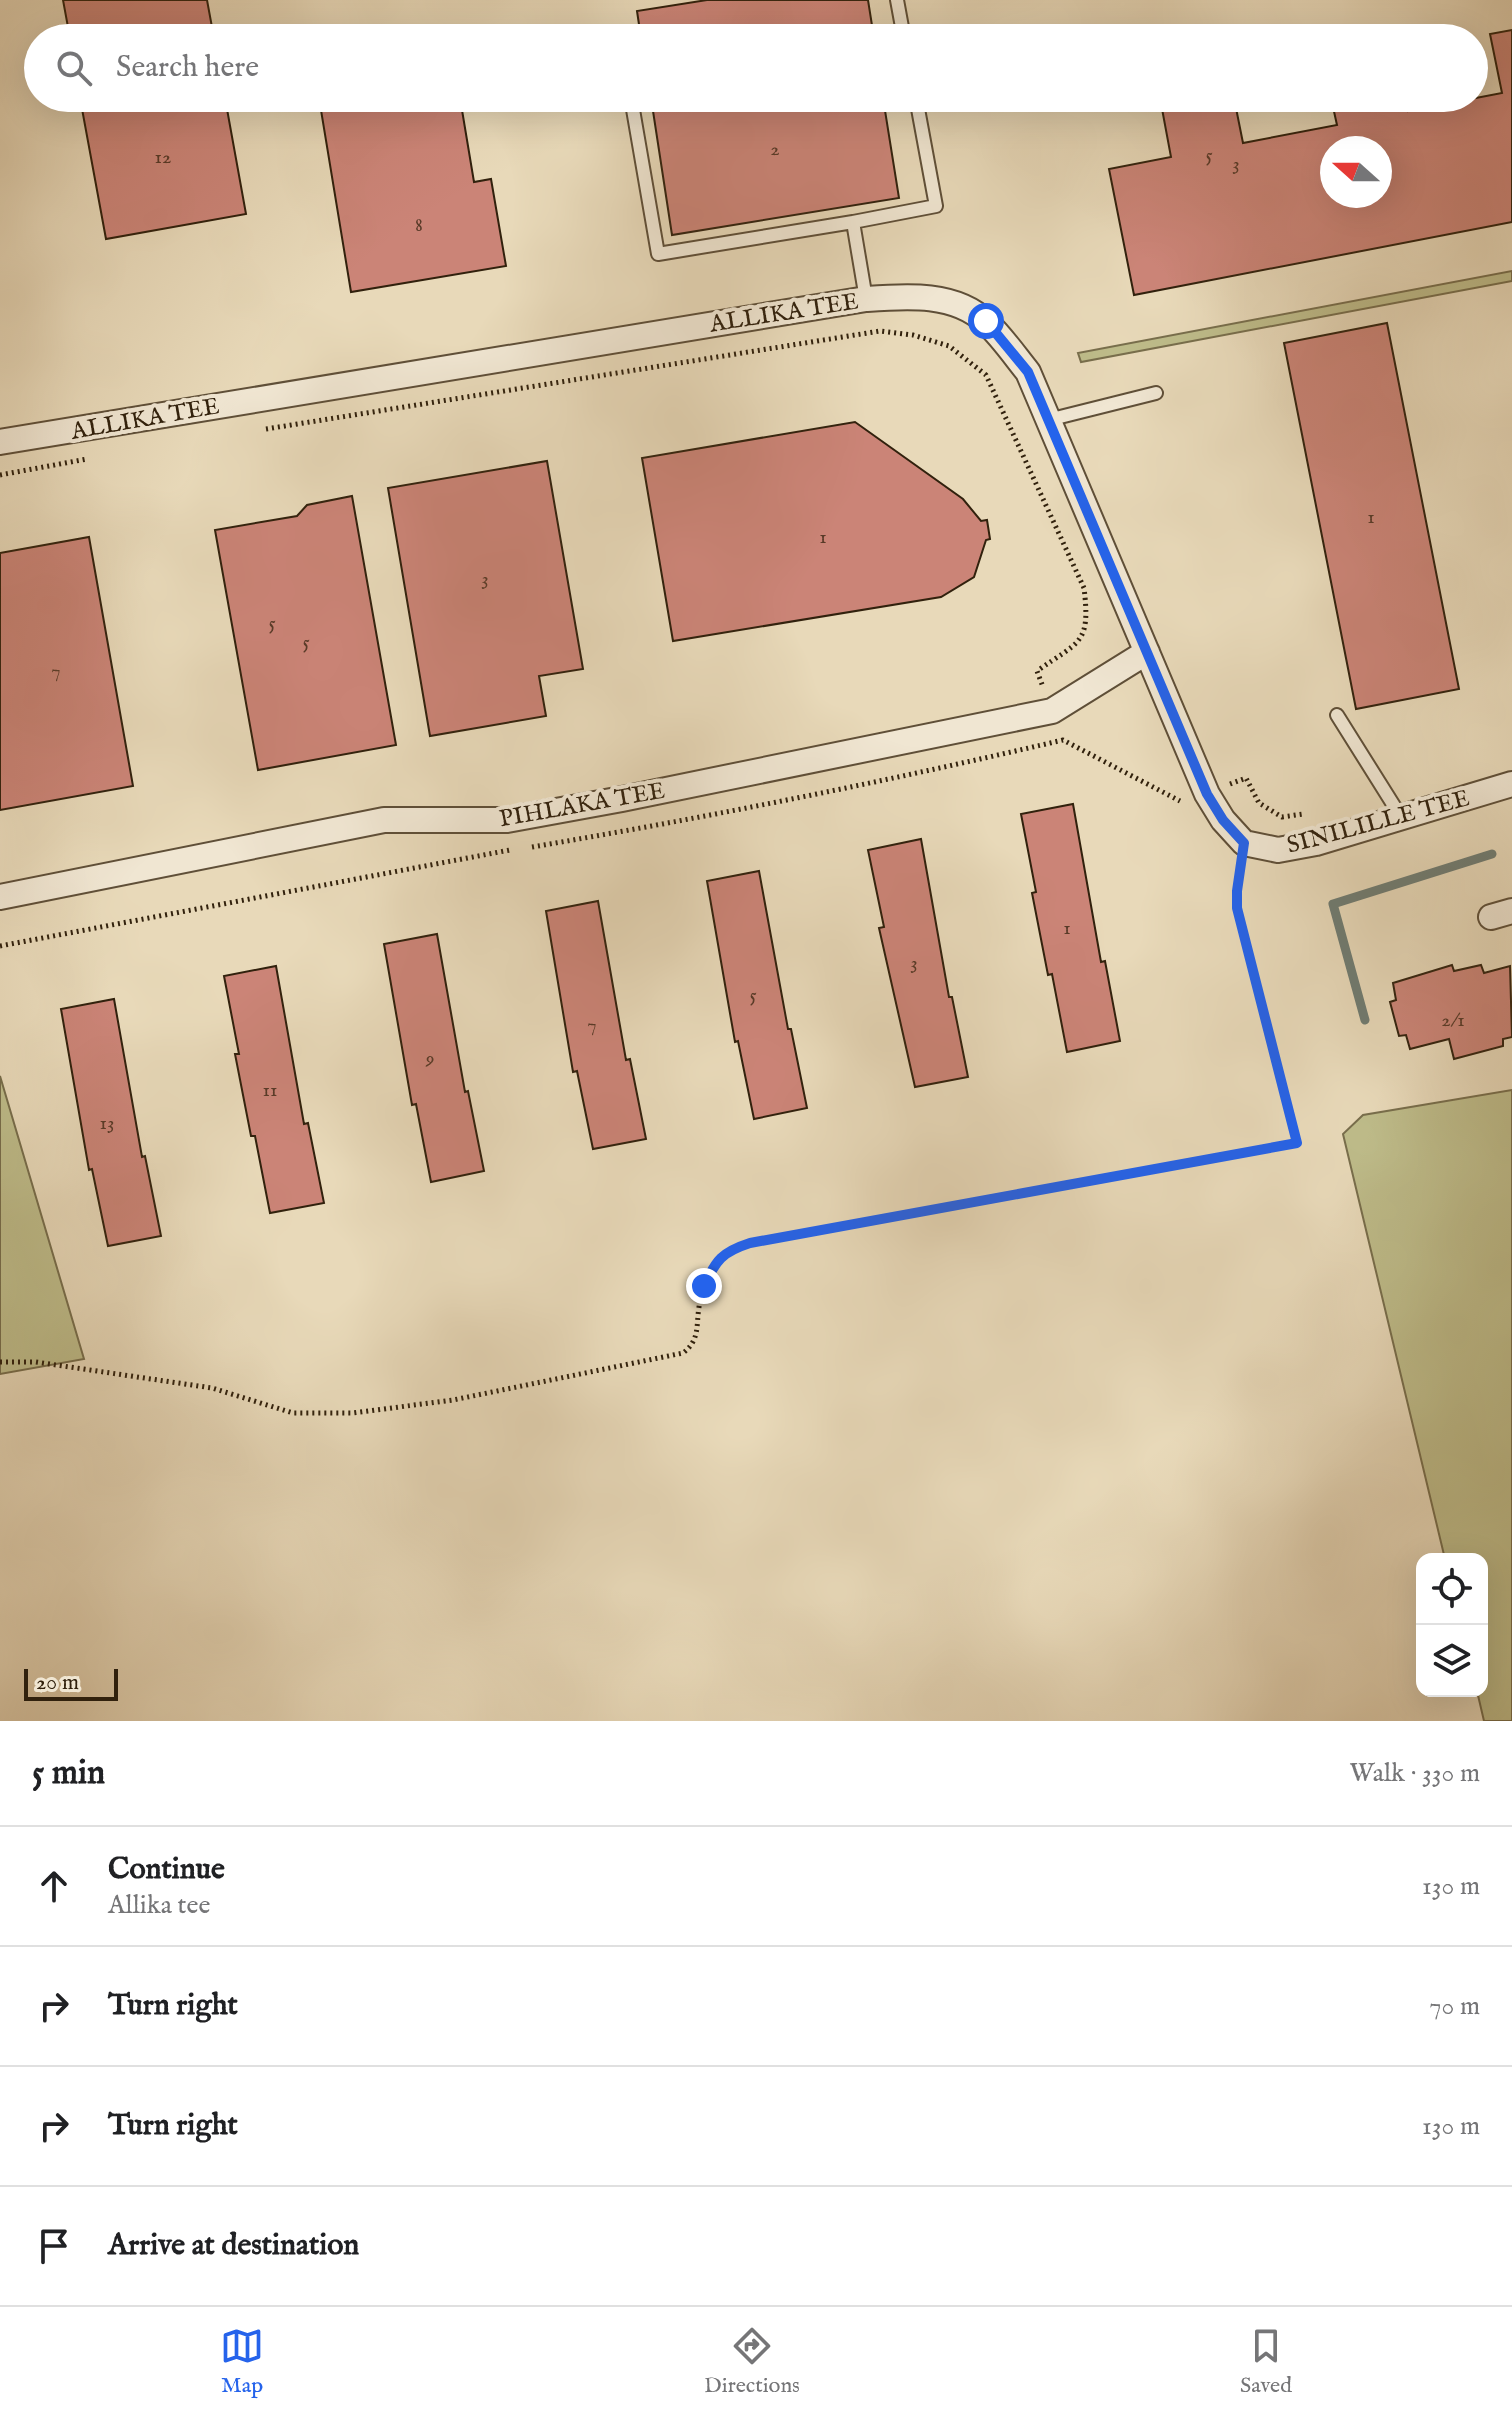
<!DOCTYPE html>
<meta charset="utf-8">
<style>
body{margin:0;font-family:"IM FELL English",serif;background:#f2f2f2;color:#202124}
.controls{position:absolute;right:24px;bottom:24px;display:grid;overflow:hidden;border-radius:16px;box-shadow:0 8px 32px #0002}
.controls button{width:72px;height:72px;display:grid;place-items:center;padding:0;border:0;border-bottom:2px solid #e0e0e0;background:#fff;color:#202124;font:40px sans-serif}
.compass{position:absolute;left:1320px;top:136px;width:72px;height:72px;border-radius:50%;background:#fff;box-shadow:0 8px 32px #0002;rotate:291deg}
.scale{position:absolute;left:24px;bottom:20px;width:94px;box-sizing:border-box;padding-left:8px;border:4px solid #31210d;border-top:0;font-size:22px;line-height:28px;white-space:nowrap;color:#31210d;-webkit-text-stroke:6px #f0e6d2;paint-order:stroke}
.stop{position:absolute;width:24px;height:24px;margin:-18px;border:6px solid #2563eb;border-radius:50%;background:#fff}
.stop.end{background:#2563eb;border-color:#fff;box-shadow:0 2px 8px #0008}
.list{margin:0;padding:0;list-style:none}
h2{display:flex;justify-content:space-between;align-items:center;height:104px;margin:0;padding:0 32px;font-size:34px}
h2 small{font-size:26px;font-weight:400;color:#757577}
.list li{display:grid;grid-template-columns:52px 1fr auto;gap:24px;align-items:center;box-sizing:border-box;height:120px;padding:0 32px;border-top:2px solid #e0e0e0}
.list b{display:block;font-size:30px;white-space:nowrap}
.list p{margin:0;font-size:26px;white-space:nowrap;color:#757577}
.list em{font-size:26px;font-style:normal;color:#757577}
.icon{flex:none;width:44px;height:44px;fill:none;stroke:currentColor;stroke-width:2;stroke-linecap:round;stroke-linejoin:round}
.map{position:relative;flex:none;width:1512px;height:1721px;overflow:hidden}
.search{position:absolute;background:#fff;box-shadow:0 8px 32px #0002;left:24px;right:24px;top:24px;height:88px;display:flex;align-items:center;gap:20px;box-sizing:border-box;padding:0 28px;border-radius:44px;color:#757577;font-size:30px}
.sheet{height:584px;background:#fff}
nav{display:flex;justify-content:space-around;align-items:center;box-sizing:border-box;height:112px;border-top:2px solid #e0e0e0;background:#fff;font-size:22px;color:#757577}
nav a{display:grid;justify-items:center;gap:4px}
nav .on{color:#2563eb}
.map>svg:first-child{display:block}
.green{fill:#bebc8a;stroke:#786e4c;stroke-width:2}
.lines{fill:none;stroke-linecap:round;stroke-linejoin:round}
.stream{stroke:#6f7c73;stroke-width:9}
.building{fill:#cb8477;stroke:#31210d;stroke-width:2;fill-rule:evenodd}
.lane-casing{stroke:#5f4f38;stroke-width:16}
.street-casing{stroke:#5f4f38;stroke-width:28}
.path{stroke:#31210d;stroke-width:5;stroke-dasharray:2 4;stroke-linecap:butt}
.lane{stroke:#f0e6d2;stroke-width:12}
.street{stroke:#f0e6d2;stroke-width:24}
.route{stroke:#2563eb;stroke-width:10}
.labels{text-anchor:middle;stroke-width:8;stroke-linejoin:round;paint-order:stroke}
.number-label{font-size:20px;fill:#583a28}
.street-label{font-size:24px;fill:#31210d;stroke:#f0e6d2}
</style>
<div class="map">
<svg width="1512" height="1721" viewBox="0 0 1512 1721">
<rect width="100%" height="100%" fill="#e8d9b9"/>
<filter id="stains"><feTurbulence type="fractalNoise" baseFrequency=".0025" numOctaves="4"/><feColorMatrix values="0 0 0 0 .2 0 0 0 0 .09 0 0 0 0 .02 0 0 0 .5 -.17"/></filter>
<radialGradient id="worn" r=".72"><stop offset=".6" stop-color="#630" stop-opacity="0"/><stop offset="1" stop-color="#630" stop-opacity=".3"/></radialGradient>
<path class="green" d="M1512 271V281L1081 362 1078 353Z
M0 1076 84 1359 0 1374Z
M1512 1090V1721H1484L1477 1691H1482V1559H1445L1343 1134 1363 1115Z"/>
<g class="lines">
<path class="stream" d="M1365 1020 1333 904 1492 854"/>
</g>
<path class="building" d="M63 0H207L214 38H70Z
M707 0H868L874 38H641L637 11Z
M1512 30V222L1134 295 1109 169 1171 157 1160 98H1234L1243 143 1337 125 1331 98H1405L1408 111 1502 93 1490 34ZM1332 148H1380V196H1332Z
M80 98H225L246 214 106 239Z
M319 98H460L474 182 491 179 506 266 351 292Z
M651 98H883L899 198 672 235Z
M1387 323 1459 689 1356 709 1284 343Z
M855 422 963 499 981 521 987 520 990 539 986 540 974 577 941 597 673 641 642 458Z
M547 461 583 669 539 676 546 716 430 736 388 488Z
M352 496 396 745 258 770 215 530 297 516 307 505Z
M89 537 133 786 0 810V553Z
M1073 804 1101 962 1105 961 1120 1041 1067 1052 1052 974 1048 975 1032 893 1036 892 1021 814Z
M921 839 949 997H952L968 1077 915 1087 879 928 884 927 868 850Z
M759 871 788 1029H791L807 1108 754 1119 738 1041 735 1042 707 881Z
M598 901 626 1060 630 1059 646 1139 593 1149 577 1071 573 1072 546 911Z
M437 934 465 1092 468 1091 484 1171 431 1182 416 1104 412 1105 384 944Z
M1452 965 1454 971 1481 965 1484 973 1510 966 1512 1037 1503 1039V1046L1454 1059 1449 1039 1410 1049 1406 1035 1399 1036 1390 1002 1396 1000 1393 983Z
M276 966 304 1124 308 1123 324 1203 270 1213 255 1136H251L235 1054H239L224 976Z
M114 999 142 1157 145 1156 161 1236 108 1246 92 1169 89 1170 61 1009Z"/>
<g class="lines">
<g class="lane-casing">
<path id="lane" d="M897 0 904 38
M631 98 658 254 853 222 866 299
M853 222 936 206 916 98
M1048 420 1156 393
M1337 715 1401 817"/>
</g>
<g class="street-casing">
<path id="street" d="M0 442 866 299C906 296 956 292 987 323 1002 337 1015 356 1028 372L1207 794 1223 820 1244 843 1278 850 1316 843 1512 784
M0 897 384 820H507L622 799 1052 711 1147 652
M1491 917 1512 911"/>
</g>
<path class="path" d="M266 429 880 331 913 335 949 346 986 375 1084 588C1091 645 1079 641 1037 671L1043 687
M0 475 87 459
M1230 784 1246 778 1259 803 1282 817 1303 814
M532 847C710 817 888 781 1063 740L1180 801
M0 946 510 850
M0 1362H36L212 1388 293 1413H353L453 1400 683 1353C700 1340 696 1326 699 1307 704 1273 717 1253 750 1243L1297 1143 1237 908 1240 869"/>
<use href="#lane" class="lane"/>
<use href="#street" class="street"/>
</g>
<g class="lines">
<path class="route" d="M704 1286C716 1260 722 1252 750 1243L1297 1143 1237 908V891L1244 843 1223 820 1207 794 1028 372 986 321"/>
</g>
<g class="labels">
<g class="number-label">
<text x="775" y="155">2</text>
<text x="1209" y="161">5</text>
<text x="163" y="163">12</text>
<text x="1236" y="170">3</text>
<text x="419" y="231">8</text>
<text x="1371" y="523">1</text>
<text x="823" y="543">1</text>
<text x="485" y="585">3</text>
<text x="272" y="629">5</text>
<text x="306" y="648">5</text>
<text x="56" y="677">7</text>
<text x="1067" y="934">1</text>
<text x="914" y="969">3</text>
<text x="753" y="1001">5</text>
<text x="1453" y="1026">2/1</text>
<text x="592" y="1031">7</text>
<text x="430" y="1064">9</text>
<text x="270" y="1096">11</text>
<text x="107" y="1129">13</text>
</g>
<g class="street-label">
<text transform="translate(784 312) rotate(-9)" y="8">ALLIKA TEE</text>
<text transform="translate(145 418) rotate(-10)" y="8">ALLIKA TEE</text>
<text transform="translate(582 804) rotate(-10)" y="8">PIHLAKA TEE</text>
<text transform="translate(1378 821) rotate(-15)" y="8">SINILILLE TEE</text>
</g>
</g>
<rect width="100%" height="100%" filter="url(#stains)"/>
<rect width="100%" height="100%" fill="url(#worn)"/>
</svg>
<div class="controls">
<button><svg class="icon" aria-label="locate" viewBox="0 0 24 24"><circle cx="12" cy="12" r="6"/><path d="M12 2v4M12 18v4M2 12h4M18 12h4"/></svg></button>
<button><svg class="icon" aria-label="layers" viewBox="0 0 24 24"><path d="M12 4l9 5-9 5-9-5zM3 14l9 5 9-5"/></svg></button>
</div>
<svg class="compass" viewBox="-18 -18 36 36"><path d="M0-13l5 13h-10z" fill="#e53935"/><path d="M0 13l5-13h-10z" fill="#757577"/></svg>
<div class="scale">20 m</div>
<div class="stop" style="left:986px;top:321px"></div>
<div class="stop end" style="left:704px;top:1286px"></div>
<div class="search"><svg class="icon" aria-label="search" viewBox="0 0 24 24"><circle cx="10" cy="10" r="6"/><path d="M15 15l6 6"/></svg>Search here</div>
</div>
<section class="sheet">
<h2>5 min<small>Walk · 330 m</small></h2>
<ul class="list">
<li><svg class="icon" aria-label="ahead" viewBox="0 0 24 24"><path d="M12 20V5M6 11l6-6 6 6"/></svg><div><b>Continue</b><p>Allika tee</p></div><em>130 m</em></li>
<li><svg class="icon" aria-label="right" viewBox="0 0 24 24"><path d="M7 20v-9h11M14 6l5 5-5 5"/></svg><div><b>Turn right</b></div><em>70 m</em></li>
<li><svg class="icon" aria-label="right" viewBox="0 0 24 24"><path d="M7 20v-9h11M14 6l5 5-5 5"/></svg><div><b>Turn right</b></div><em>130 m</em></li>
<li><svg class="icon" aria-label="arrive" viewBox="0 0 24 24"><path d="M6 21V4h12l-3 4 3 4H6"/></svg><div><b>Arrive at destination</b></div></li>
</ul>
</section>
<nav>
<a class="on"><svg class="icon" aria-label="map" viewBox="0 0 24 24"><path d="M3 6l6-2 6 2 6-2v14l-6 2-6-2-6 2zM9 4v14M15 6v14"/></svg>Map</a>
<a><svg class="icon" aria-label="directions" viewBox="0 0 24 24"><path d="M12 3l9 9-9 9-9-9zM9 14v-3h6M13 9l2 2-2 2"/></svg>Directions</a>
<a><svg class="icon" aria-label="saved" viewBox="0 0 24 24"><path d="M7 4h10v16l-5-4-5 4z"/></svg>Saved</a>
</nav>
